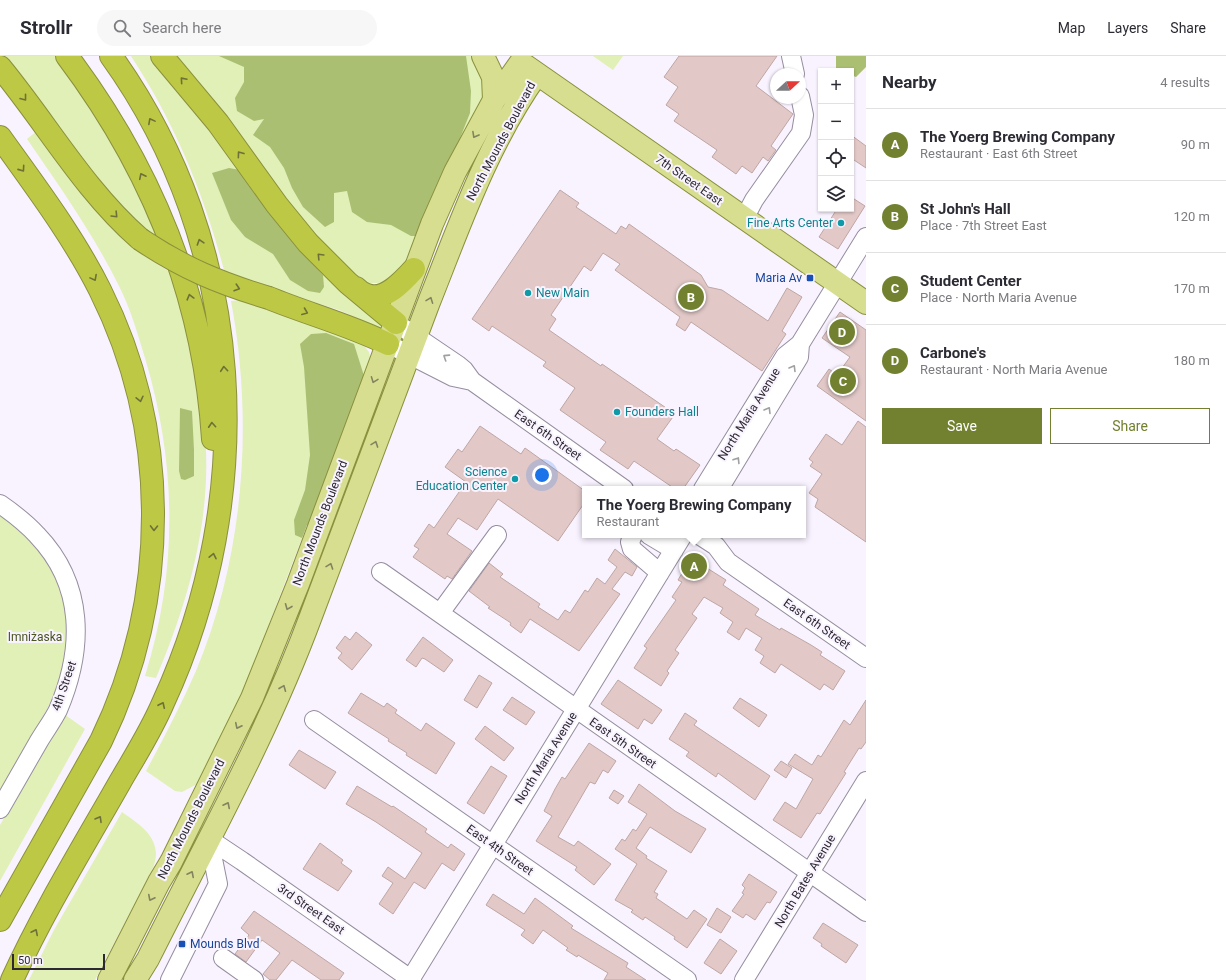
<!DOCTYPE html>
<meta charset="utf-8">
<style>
body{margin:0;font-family:Roboto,sans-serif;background:#f7f7f7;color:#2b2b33}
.controls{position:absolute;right:12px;top:12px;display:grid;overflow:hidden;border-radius:0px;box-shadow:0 1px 3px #0004}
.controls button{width:36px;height:36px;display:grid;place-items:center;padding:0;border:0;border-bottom:1px solid #e1e1e2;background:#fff;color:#2b2b33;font:20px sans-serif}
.compass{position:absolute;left:770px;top:12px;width:36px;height:36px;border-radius:50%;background:#fff;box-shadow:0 1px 3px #0004;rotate:69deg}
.scale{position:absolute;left:12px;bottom:10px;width:93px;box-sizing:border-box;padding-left:4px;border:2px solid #2c2930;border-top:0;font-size:11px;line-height:14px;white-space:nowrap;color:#2c2930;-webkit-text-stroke:3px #f9f3ff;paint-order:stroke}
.you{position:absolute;left:542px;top:419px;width:14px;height:14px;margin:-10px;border:3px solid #fff;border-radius:50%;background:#1a73e8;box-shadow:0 0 0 6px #1a73e833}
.badge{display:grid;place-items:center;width:26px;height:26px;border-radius:50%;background:#728130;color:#fff;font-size:13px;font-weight:700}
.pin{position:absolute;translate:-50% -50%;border:2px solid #fff;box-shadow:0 1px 4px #0006}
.popup{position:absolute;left:582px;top:430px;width:224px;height:52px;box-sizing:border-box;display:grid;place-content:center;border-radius:0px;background:#fff;filter:drop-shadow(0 1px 3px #0005);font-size:13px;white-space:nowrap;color:#7c7c81}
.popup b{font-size:15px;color:#2b2b33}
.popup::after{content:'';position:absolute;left:50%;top:100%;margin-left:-8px;border:8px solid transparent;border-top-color:#fff}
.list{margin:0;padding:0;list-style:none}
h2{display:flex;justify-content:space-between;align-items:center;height:52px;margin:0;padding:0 16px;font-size:17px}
h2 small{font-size:13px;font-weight:400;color:#7c7c81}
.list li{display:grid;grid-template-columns:26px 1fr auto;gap:12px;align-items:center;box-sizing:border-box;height:72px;padding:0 16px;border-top:1px solid #e1e1e2}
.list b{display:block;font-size:15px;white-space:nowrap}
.list p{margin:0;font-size:13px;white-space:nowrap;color:#7c7c81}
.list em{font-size:13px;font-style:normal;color:#7c7c81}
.actions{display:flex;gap:8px;padding:12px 16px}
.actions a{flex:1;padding:9px 0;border:1px solid #728130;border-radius:0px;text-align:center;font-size:14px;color:#728130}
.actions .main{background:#728130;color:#fff}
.icon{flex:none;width:22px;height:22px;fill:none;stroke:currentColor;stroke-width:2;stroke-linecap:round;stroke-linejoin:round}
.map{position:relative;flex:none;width:866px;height:924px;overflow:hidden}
header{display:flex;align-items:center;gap:24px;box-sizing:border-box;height:56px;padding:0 20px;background:#fff;border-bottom:1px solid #e1e1e2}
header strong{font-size:19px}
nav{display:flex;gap:22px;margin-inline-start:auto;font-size:14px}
.search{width:280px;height:36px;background:#f7f7f7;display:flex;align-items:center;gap:10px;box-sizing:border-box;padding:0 14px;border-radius:22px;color:#7c7c81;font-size:15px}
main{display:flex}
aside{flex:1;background:#fff}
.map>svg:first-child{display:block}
.green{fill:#e0f0b7}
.forest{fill:#abbf73}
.building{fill:#e2c9c8;stroke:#bea6a4}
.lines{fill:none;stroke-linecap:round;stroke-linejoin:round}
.minor-casing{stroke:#968d9f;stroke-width:20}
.major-casing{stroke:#8a903d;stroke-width:24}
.highway-casing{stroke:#8a903d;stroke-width:24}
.minor{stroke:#fff;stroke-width:18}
.major{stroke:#d7de8f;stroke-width:22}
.highway{stroke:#bdc844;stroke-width:22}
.highway-bridge-casing{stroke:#8a903d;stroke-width:24;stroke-linecap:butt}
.highway-bridge{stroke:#bdc844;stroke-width:22}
.oneway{stroke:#6d7139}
.oneway2{stroke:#828460}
.oneway3{stroke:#a09fa2}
.culture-dot{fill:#0f9aa8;stroke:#f9f3ff;stroke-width:1.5}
.transit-dot{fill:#1a4fb4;stroke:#f9f3ff;stroke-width:1.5}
.labels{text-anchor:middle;stroke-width:4;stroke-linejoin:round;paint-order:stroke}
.street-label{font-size:12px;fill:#2c2930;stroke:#f9f3ff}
.culture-label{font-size:12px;fill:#0d838f;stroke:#f9f3ff;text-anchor:end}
.transit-label{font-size:12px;fill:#164399;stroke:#f9f3ff;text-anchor:end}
.park-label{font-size:12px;fill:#49551f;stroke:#f9f3ff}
</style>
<header>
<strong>Strollr</strong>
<div class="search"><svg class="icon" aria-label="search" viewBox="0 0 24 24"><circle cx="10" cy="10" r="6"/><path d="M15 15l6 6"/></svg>Search here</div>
<nav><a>Map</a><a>Layers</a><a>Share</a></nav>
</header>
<main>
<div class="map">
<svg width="866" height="924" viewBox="0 0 866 924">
<rect width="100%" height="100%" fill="#f9f3ff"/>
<path class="green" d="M0 0H58L115 85 164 189 124 156Z
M131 0H150L189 46 305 199 344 238 383 267 382 273 339 254 225 218C205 140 175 67 131 0Z
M174 0H471L477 6 486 37 412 203 384 227H363L343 211 297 158 222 54Z
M593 0H623L613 14Z
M37 75C77 129 114 187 176 219 182 252 188 284 194 317 197 334 202 351 204 368 214 455 190 542 156 622L145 620C178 515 177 408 145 302 138 279 131 254 120 232 94 179 60 131 27 83Z
M242 244 361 286 369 296 371 307 311 467 307 469 244 633 199 727 182 736 175 735 146 715C164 682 181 649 196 615 244 500 254 367 231 245Z
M0 457 29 480 56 516 67 547 71 581 61 628 0 736Z
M64 658 85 673 0 825V769Z
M122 756C142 770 164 784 153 812L95 924H29L54 874Z"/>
<path class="forest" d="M219 0H466L471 35 470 57 421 180H411L391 169 367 166 352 156 347 135 334 137V166L325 171 303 151 292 132 284 112 270 91 253 79 264 63 254 65 237 55 235 42 244 26V11Z
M836 0H866V11L856 21 851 19V15H836Z
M229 112 240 114 305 199 323 219 324 231 320 237 308 235 290 224 273 198 245 181 231 164 212 117Z
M326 277 354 288 365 323 311 467 307 469 302 482 295 479 294 464 305 434 310 399 304 311 300 288 311 278Z
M180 352 192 355 194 394V420L185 424 181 423 179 415Z"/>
<path class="building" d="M679 0H777L756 30 793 58 771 90 776 94 768 105 763 101 752 117 742 110 736 118 712 101 717 94 674 65 679 58 666 49 678 31 664 21Z
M851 79 866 90V112L851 102Z
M560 134 579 147 576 151 616 178 621 170 626 173 629 168 701 219 708 231 722 234 768 265 787 232 802 241 782 275 786 278 762 315 691 266 685 275 676 269 680 261 615 214 620 208 603 197 591 215 584 210 551 259 556 263 549 274 601 310 602 308 675 358 657 383 674 395 676 393 700 409 683 433H675L634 405 628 413 600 394 606 386 560 354 575 332 543 310 546 306 492 270 489 275 472 263Z
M851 141 865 150 838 193 819 181 837 153H851Z
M840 256 866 274V365L817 330 829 313 837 319 850 301 822 282Z
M858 365 866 371V486L815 451 818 443 809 437 822 418 810 410 813 406 809 403 826 378 842 389Z
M480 370 521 398 525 392 585 435V446L558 485 498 443 477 474 458 462 447 478 472 495 452 523 447 520 445 523 413 501 419 493 414 490 429 468 434 472 466 426 445 411 458 393 462 396Z
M615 493 637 511 632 520 625 516 612 533 620 538 579 595 530 563 521 577 510 569 511 567 488 552 490 551 469 535 489 507 503 518 500 521 540 548 538 551 558 564 565 554 570 557 585 534 588 536 597 522 605 528 617 511 608 504Z
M691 502 726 524 723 529 759 553 755 559 780 574 781 572 811 589 822 596 820 599 845 615 833 634 824 628 820 634 781 608 775 617 760 607 764 600 755 594 762 582 746 572 739 584 727 576 733 566 720 557 723 552 704 541 692 558 697 562 675 594 679 597 667 615 669 617 661 630 634 612 647 592 644 590 676 544 672 541 682 526 678 524Z
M356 576 372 589 352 614 338 602 342 597 336 592 345 580 350 584Z
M423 581 453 604 444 616 425 603 422 602 416 611 406 604Z
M479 619 492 627 477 652 464 644Z
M618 624 662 654 652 668 644 663 638 673 601 648Z
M361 637 384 651 387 647 397 654 395 657 421 675 426 667 455 687 436 718 406 699 407 697 388 685 389 683 348 657Z
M512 641 535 656 526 669 503 654Z
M740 642 767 659 759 671 733 652Z
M866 644V686L861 693 859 692 844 716 846 717 820 758 817 757 801 782 773 764 785 746 796 753 813 723 788 708 795 698 812 709 818 699 821 701 844 664 850 669Z
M685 657 697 665 694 669 770 720 755 744 718 717 716 721 686 700 689 696 669 683Z
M485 670 514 692 504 705 475 683Z
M589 687 616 705 608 717 603 714 595 728 590 726 558 781 574 790 578 785 611 808 594 829 575 814 577 811 536 785 552 760 544 755 555 733 562 721 565 723Z
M299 694 336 716 325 733 289 709Z
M781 705 792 712 786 722 774 714Z
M491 710 507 720 484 758 467 747Z
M639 728 675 755 706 773 691 797 650 771 636 792 647 800 646 802 667 815 654 836 658 838 656 842 687 863 694 854 707 863 687 892 674 883 675 881 645 861 643 864 631 856 633 854 615 844 637 808 615 793 622 783 625 785 633 773 636 775 647 758 628 746Z
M357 730 392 751 393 750 427 773 425 776 448 792 451 788 465 798 454 815 442 807 425 833 414 826 393 858 379 848 393 827 382 820 388 811 405 823 422 797 376 766 346 748Z
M614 734 624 740 618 748 609 742Z
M320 787 343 804 341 807 352 815 338 835 303 813Z
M749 818 777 836 770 847 767 846 755 864 746 858 743 862 732 855 744 838 742 837 745 832 742 829Z
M493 838 524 858 535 842 573 870 571 872 628 907 626 911 646 924H604L608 917 578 899 577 901 566 894 568 892 543 874 533 888 521 879 525 874 486 849Z
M717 852 731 861 721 877 707 869Z
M254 855 344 917 339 924H321L292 904 276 924H270L263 918 280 897 262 884 246 906 235 898 249 879 241 872Z
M823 867 858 889 846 907 821 890 822 888 813 882Z
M720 883 737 895 721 918 704 907Z"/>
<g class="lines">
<g class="minor-casing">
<path id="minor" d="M791 0 795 18
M744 163 754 144 801 77 804 59 800 40
M396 267 458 309 464 314 472 325 624 433
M396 292 453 321 472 325
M703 433 785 300 800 288 866 181
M719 433 799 301 800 288
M0 448C13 457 26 467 37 479 85 529 84 593 58 654 53 664 45 675 39 685 26 708 13 730 0 753
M633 479 630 486 632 493 660 517
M649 479 674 494
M699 479 716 490 728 506 866 602
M381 516 866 856
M440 557 497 479
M314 664 687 924
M209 783 242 805 412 924
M223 902 254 924
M170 924 218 828 209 783
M410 924 683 479
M744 924 866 725"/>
</g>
<g class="major-casing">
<path id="major" d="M483 0 493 21 494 44
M526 10 866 247
M109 924 159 826 171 806 252 642 298 528 432 168 455 116 494 44 521 6
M135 924 148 903C205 789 267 679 311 560 351 455 389 350 429 246 460 168 488 87 537 18"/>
</g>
<g class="highway-casing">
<path id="highway" d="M67 0C152 113 204 241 213 383
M162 0 218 67 277 149 308 187 348 227 396 267
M0 11C47 68 84 134 140 183
M0 81C35 130 73 180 100 234 171 376 170 542 101 685L0 864
M356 232C359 235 363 238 367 239 385 246 404 224 414 213
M269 242C308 258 350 269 388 288
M12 924C43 856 83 791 120 726 135 700 151 675 163 647 259 439 247 189 111 0"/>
</g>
<use href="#minor" class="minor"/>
<use href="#major" class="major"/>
<use href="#highway" class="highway"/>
<g class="highway-bridge-casing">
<path id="highway-bridge" d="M140 183C183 212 219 227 269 242"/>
</g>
<use href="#highway-bridge" class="highway-bridge"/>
</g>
<defs><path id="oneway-chevron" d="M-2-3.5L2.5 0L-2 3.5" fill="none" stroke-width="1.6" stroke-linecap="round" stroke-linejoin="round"/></defs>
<g class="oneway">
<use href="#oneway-chevron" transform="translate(183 24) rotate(-131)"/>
<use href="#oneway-chevron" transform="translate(24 42) rotate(52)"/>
<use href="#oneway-chevron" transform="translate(151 65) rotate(-118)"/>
<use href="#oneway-chevron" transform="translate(240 98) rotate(-126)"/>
<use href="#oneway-chevron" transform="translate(22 113) rotate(55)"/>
<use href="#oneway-chevron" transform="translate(142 120) rotate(-116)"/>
<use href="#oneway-chevron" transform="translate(115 159) rotate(46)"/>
<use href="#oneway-chevron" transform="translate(200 186) rotate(-108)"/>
<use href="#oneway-chevron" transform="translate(320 200) rotate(-134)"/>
<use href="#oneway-chevron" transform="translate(94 222) rotate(62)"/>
<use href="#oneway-chevron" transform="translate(237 232) rotate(18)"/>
<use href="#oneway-chevron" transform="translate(190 241) rotate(-105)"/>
<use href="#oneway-chevron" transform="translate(305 256) rotate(22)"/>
<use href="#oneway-chevron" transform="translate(224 313) rotate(-95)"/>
<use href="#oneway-chevron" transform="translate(140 343) rotate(77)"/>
<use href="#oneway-chevron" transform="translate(212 369) rotate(-94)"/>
<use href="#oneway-chevron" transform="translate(154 472) rotate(91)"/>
<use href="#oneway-chevron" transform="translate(213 500) rotate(-78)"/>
<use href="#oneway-chevron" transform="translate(162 649) rotate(-65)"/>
<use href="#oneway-chevron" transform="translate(99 763) rotate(-60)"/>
<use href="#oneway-chevron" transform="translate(35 876) rotate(-63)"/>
</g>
<g class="oneway2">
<use href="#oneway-chevron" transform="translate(475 79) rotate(119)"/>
<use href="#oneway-chevron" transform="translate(430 244) rotate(-69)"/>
<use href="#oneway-chevron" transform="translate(374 324) rotate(111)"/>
<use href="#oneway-chevron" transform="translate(375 388) rotate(-70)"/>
<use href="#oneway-chevron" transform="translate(330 510) rotate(-70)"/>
<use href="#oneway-chevron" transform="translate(288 551) rotate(112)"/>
<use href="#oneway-chevron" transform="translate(283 632) rotate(-68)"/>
<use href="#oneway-chevron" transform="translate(238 670) rotate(116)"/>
<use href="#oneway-chevron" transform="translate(227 749) rotate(-63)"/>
<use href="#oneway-chevron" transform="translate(191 818) rotate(-63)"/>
<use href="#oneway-chevron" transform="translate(151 842) rotate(117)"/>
</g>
<g class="oneway3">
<use href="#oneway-chevron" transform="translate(446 301) rotate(-147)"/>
<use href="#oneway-chevron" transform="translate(793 312) rotate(-59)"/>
<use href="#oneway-chevron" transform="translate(768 354) rotate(-59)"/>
<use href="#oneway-chevron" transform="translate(737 404) rotate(-58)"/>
</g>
<g class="culture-dot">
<circle cx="841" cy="167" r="4"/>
<circle cx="528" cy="237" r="4"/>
<circle cx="617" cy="356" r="4"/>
<circle cx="515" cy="423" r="4"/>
</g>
<g class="transit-dot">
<rect x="806" y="218" width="8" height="8" rx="2"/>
<rect x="178" y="884" width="8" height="8" rx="2"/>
</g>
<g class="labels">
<g class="street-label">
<text transform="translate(501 85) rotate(-62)" y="4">North Mounds Boulevard</text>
<text transform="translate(689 124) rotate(35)" y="4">7th Street East</text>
<text transform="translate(749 358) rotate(-58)" y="4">North Maria Avenue</text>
<text transform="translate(548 379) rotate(35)" y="4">East 6th Street</text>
<text transform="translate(320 467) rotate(-69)" y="4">North Mounds Boulevard</text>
<text transform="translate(817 568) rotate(35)" y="4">East 6th Street</text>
<text transform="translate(64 630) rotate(-71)" y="4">4th Street</text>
<text transform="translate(623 687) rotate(35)" y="4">East 5th Street</text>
<text transform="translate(546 702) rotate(-58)" y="4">North Maria Avenue</text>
<text transform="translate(191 763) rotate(-63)" y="4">North Mounds Boulevard</text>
<text transform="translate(500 794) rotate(35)" y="4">East 4th Street</text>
<text transform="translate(805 825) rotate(-59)" y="4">North Bates Avenue</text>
<text transform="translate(311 853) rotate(35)" y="4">3rd Street East</text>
</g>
<g class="culture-label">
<text x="833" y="171">Fine Arts Center</text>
<text x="536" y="241" text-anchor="start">New Main</text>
<text x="625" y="360" text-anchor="start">Founders Hall</text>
<text x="507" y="420">Science<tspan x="507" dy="14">Education Center</tspan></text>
</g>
<g class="transit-label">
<text x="802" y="226">Maria Av</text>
<text x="190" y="892" text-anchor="start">Mounds Blvd</text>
</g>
<g class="park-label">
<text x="35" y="585">Imniżaska</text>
</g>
</g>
</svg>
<div class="controls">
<button>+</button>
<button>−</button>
<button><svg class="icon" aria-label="locate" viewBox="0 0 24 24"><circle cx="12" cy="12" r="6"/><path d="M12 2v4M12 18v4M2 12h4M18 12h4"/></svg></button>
<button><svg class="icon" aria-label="layers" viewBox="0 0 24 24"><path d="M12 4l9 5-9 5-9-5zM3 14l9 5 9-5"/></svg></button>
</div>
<svg class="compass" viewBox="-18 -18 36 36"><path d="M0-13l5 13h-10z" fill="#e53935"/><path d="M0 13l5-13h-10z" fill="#7c7c81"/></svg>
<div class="scale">50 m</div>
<div class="you"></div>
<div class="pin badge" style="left:694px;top:510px">A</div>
<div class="popup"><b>The Yoerg Brewing Company</b>Restaurant</div>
<div class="pin badge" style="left:691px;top:241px">B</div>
<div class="pin badge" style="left:843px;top:325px">C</div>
<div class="pin badge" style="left:842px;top:276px">D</div>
</div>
<aside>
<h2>Nearby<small>4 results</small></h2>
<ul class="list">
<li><span class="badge">A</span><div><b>The Yoerg Brewing Company</b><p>Restaurant · East 6th Street</p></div><em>90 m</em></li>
<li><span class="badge">B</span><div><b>St John's Hall</b><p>Place · 7th Street East</p></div><em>120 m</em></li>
<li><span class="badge">C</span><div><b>Student Center</b><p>Place · North Maria Avenue</p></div><em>170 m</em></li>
<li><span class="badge">D</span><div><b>Carbone's</b><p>Restaurant · North Maria Avenue</p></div><em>180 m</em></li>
</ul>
<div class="actions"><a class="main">Save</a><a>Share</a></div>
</aside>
</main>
